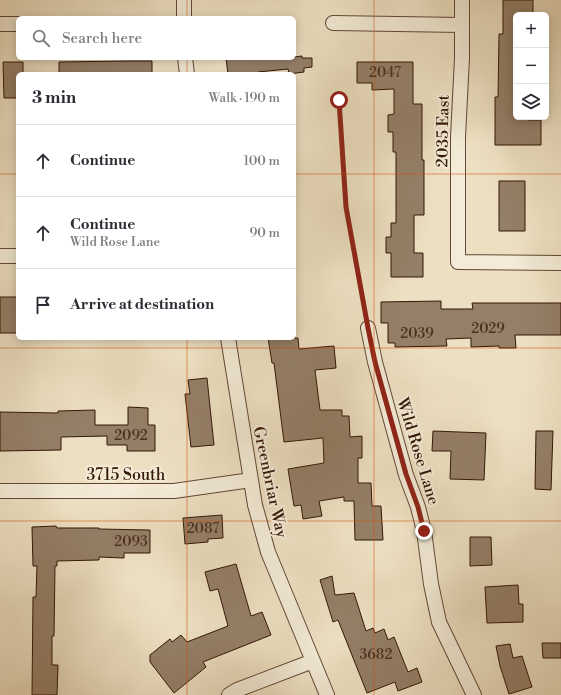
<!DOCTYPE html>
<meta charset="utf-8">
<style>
body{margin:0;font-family:"Libre Bodoni",serif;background:#f2f2f3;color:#2b2b33}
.controls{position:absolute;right:12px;top:12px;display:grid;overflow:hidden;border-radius:6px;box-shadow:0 2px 10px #0003}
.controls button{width:36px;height:36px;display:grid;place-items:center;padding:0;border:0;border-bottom:1px solid #e1e1e2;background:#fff;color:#2b2b33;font:20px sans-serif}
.stop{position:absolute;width:12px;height:12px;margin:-9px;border:3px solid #8f2418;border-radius:50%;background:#fff}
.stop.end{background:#8f2418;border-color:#fff;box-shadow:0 1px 4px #0008}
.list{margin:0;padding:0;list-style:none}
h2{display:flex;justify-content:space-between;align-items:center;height:52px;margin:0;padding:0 16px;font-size:17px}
h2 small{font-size:13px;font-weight:400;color:#7c7c81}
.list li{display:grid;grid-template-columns:26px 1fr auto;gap:12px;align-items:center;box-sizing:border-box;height:72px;padding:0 16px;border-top:1px solid #e1e1e2}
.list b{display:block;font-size:15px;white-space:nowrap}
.list p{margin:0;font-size:13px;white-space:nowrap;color:#7c7c81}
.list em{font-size:13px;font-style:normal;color:#7c7c81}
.icon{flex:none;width:22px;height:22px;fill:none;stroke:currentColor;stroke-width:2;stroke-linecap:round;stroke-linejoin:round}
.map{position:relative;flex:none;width:561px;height:695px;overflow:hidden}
.search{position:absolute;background:#fff;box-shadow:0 2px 10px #0003;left:16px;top:16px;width:280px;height:44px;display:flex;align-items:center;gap:10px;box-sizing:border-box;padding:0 14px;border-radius:6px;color:#7c7c81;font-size:15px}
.panel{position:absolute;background:#fff;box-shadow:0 2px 10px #0003;left:16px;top:72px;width:280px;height:268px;border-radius:6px}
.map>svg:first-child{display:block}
.building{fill:#947f68;stroke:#331607}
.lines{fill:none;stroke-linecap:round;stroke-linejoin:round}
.minor-casing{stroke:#624836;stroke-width:16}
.path{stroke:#331607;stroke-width:2.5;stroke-dasharray:3 2;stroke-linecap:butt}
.minor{stroke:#f3ebd7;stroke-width:14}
.route{stroke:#8f2418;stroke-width:5}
.grid{fill:none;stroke:#d6520c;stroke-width:1;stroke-opacity:0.55}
.labels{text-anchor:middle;stroke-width:4;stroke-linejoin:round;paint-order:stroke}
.number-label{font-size:14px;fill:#4b301f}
.street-label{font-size:16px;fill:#331607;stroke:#f3ebd7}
</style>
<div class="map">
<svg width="561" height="695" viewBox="0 0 561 695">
<rect width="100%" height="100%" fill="#ede0c2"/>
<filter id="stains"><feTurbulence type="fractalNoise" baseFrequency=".005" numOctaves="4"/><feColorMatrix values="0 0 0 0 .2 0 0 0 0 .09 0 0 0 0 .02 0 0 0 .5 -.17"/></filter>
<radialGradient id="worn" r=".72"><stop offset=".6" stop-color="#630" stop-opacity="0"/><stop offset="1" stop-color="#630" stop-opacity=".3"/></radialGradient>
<path class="building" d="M503 0H533V13H525V15H516V117H528V120H541V145H495V97H498L499 34H503Z
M302 56V58H312V67L304 68V72L289 74 288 69 258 72V74H228L226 58H294V57Z
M127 61H152V74H59V62Z
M3 62H23V74H18V98H4Z
M357 62H413V104H422V160H424V215H414V253H423V277H391V253H386V237H391V223H396V152H393V132H388V115L394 114V89L372 90V83H357Z
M499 181H525V231H499Z
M0 297H18V333H0Z
M441 301V309H473L472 303H561V335H515L516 348H499V346L471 347V338L446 339 447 346 395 347V343H388V323H381V302Z
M268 338H298L299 349 334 346 336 368 315 370 320 410H342V416H349L350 437 362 436V458H358V483H371L372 506H381L383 540H355L354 501H344V497L319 501 322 516 303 519 301 505 294 506 288 469 324 463 323 438 284 442 274 363H272Z
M207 378 214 445 191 447 185 394H190L188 380Z
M128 407 148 408V425H155V451H127V445H107V436L61 437V450L0 451V412L58 413V411L95 410V425H128Z
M433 431 486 433 484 480 450 479 451 451H432Z
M536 431H553L551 490 535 489Z
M222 515 223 538 208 539V542L185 544 183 518Z
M56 526 57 528H99V529L150 530V553H124V558L99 557V560L57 561V566H55L54 636H52V665H58L57 695H32L33 597H36L37 566H33L32 527Z
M470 537H491L492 565 470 566Z
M236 564 251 616 262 612 271 635 203 662 206 667 174 693 150 662V655L170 639 172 642 181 635 187 642 228 626 218 589 210 591 205 572Z
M332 576 335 595 354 593 366 631 373 628 375 633 384 629 388 640 394 637 408 672 417 668 422 682 398 691 395 682 367 693 338 620 333 622 320 580Z
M518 585 519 604H523V622L487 623 485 587Z
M542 643H561V658H543Z
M510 644 513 658 522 656 532 687 509 694 500 666 496 646Z"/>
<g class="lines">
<g class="minor-casing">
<path id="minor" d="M184 0V18
M462 0V58L458 137V262L561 263
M333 23 462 25
M0 24H18
M185 58 187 74
M0 256H18
M368 328 375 362 406 475 418 507 424 531 431 584 439 622 474 695
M228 338 255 505 268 552 327 695
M0 491H174L251 480
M229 695 237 690 313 661"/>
</g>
<path class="path" d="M339 100 346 207 365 314"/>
<use href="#minor" class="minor"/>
</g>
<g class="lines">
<path class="route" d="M339 100 346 207 368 328 375 362 406 474 418 507 424 531"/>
</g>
<path class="grid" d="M187 0V18M374 0V695M187 58V74M0 174H18M294 174H561M187 338V695M0 348H561M0 521H561"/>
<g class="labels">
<g class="number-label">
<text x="385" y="77">2047</text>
<text x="488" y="333">2029</text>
<text x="417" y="338">2039</text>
<text x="131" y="440">2092</text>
<text x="203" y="533">2087</text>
<text x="131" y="546">2093</text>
<text x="376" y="659">3682</text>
</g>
<g class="street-label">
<text transform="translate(442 131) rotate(-89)" y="6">2035 East</text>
<text transform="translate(419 451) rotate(73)" y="6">Wild Rose Lane</text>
<text x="126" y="480">3715 South</text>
<text transform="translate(271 482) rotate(78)" y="6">Greenbriar Way</text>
</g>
</g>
<rect width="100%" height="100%" filter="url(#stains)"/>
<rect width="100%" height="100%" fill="url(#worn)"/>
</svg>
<div class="controls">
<button>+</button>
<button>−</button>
<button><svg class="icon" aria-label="layers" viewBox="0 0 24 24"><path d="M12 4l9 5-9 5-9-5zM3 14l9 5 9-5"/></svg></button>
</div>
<div class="stop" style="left:339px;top:100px"></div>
<div class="stop end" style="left:424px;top:531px"></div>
<div class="search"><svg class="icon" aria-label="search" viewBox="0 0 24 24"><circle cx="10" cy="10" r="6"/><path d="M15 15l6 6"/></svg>Search here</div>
<section class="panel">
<h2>3 min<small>Walk · 190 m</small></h2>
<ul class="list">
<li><svg class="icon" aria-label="ahead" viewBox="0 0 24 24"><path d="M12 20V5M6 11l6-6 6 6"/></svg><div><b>Continue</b></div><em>100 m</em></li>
<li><svg class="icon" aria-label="ahead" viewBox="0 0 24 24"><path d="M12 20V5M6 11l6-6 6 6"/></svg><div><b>Continue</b><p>Wild Rose Lane</p></div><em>90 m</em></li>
<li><svg class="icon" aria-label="arrive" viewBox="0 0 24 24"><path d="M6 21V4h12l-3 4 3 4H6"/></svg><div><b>Arrive at destination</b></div></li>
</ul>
</section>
</div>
